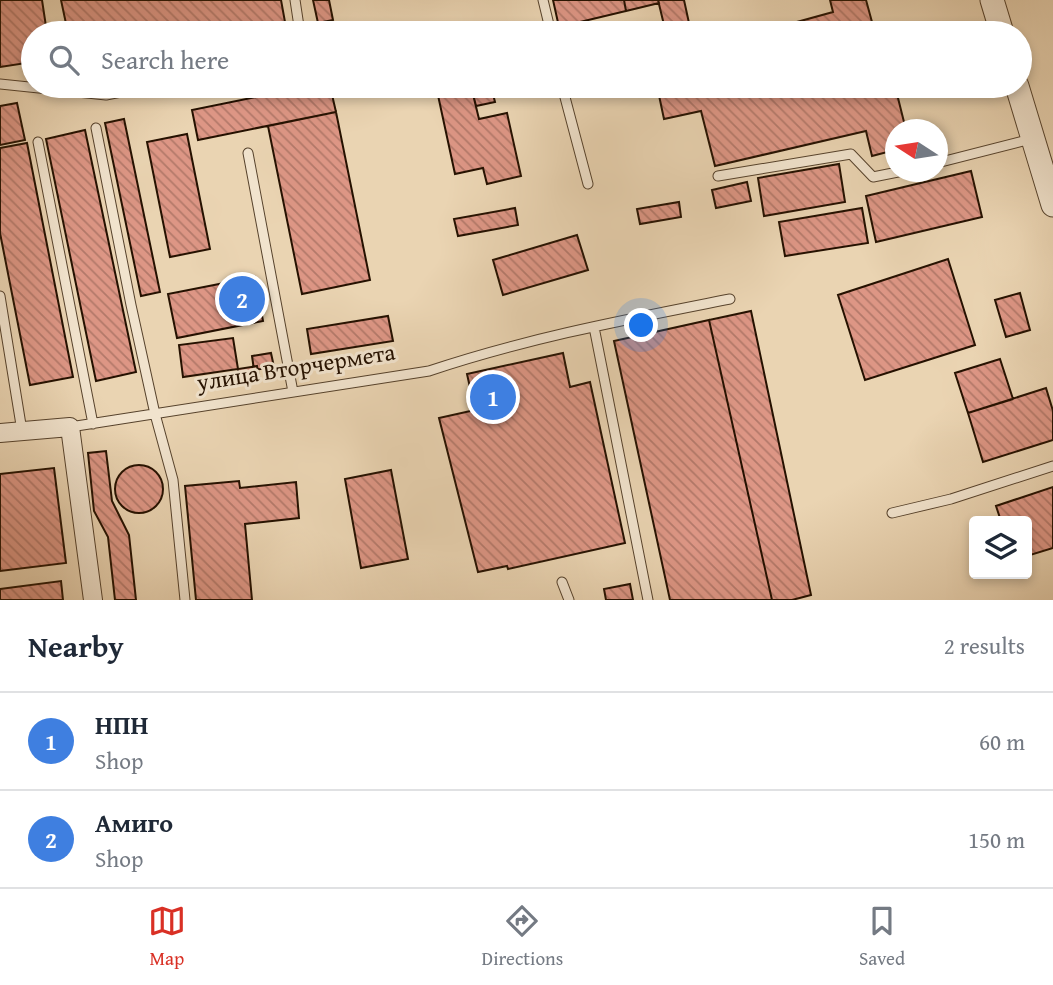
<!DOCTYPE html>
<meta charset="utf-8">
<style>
body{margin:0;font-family:"Gentium Book Plus",serif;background:#f6f6f7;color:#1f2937}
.controls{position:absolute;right:21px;bottom:21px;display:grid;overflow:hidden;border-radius:7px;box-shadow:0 4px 10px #0003}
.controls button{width:63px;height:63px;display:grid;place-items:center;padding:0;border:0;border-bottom:2px solid #e0e1e3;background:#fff;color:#1f2937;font:35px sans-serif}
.compass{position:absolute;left:885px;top:119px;width:63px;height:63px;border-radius:50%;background:#fff;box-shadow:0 4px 10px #0003;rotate:282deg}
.you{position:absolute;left:642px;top:326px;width:24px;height:24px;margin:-18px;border:5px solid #fff;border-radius:50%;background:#1a73e8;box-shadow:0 0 0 10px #1a73e833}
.badge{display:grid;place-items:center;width:46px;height:46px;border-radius:50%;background:#d93025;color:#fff;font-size:23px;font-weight:700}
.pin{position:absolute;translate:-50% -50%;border:4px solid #fff;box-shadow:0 2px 7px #0006}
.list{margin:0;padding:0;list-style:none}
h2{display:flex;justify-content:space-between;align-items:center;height:91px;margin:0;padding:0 28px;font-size:30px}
h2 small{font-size:23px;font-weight:400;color:#747a83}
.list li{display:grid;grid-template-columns:46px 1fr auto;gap:21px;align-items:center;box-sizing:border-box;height:98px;padding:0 28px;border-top:2px solid #e0e1e3}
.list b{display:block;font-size:26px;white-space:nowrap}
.list p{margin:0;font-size:23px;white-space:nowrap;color:#747a83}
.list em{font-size:23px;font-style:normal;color:#747a83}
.icon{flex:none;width:38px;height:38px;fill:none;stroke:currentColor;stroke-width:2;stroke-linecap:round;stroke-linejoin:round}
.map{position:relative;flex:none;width:1053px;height:600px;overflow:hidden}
.search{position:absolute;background:#fff;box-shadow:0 4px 10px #0003;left:21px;right:21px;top:21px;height:77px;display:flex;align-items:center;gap:18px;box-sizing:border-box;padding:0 24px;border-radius:38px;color:#747a83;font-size:26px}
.sheet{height:287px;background:#fff}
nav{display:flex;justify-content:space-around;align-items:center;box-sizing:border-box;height:98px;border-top:2px solid #e0e1e3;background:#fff;font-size:19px;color:#747a83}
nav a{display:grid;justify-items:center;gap:4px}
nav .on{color:#d93025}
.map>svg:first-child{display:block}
.building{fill:url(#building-back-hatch);stroke:#251100;stroke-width:2}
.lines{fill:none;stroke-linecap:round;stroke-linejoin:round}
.service-casing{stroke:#56422c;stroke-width:11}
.minor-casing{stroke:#56422c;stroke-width:20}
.tertiary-casing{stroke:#56422c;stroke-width:25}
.service{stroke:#f1e3cd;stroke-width:9}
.minor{stroke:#f1e3cd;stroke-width:18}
.tertiary{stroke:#f1e3cd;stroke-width:23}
.labels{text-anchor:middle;stroke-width:6;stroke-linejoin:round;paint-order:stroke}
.street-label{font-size:23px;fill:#251100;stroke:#f1e3cd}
</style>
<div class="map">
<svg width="1053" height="600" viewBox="0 0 1053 600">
<defs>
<pattern id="building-back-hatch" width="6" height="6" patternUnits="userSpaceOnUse" patternTransform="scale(1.75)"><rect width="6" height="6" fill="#dd9685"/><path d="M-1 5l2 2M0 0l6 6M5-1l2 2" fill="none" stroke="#b3796a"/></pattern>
</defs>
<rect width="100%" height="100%" fill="#ead4b2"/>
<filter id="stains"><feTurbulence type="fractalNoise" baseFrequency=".00286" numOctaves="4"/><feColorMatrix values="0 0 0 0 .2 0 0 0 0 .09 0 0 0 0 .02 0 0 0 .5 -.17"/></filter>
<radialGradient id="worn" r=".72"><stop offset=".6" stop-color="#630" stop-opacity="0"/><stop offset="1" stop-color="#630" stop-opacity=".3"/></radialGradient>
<path class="building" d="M0 0H42L47 33H33V62L0 67Z
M61 0H281L287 33H68Z
M313 0H329L333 20 318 23Z
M553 0H624L626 11 559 27Z
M624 0H658L659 3 626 11Z
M658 0H684L689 23 665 29Z
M830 0H866L875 33H757L833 12Z
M311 86H330L336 112 198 140 192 110Z
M436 86H471L479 119 507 113 521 176 487 184 483 168 455 174Z
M471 86H491L495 102 476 106Z
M657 86H895L906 130H895V150L872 156 866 131 715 166 701 111 664 119Z
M17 103 25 140 0 145V106Z
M336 112 370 280 302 294 268 126Z
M124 119 160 292 141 296 105 123Z
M85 130 136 372 96 381 46 139Z
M187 134 210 249 170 257 147 142Z
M27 143 73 377 30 385 0 233V148Z
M839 164 845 202 764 216 758 178Z
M971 171 982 217 876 242 866 196Z
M747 182 751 201 716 208 712 190Z
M679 202 681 217 640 224 637 209Z
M515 208 518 225 458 236 454 219Z
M862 208 868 243 785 256 779 222Z
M577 235 588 270 503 295 493 260Z
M948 259 975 345 865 380 838 295Z
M255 277 263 321 177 338 168 294Z
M1020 293 1030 330 1006 337 995 300Z
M751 311 811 595 792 600H772L709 320Z
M388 316 393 341 311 354 307 329Z
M709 320 772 600H670L614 341Z
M233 338 238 369 183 377 179 345Z
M271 353 274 367 254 370 252 356Z
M563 353 570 387 590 382 625 543 508 569 507 566 478 572 439 418 475 410 467 374Z
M1000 359 1013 399 968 413 955 373Z
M257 366 260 381 240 384 238 369Z
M1046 388 1053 411V440L983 462 968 413Z
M106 451 112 501 129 535 136 600H115L108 537 94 511 88 453Z
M115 489a24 24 0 1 1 48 0a24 24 0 1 1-48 0Z
M54 468 66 563 0 571V474Z
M391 470 408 559 361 568 345 479Z
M239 481 240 488 296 482 299 518 245 524 252 600H196L185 486Z
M1053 487V548L1027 556V521H1001L996 506Z
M61 581 63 600H0V589Z
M630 584 633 600H606L604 589Z"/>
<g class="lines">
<g class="service-casing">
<path id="service" d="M295 0 300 33
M543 0 551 33
M0 84 106 95 151 86
M562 86 588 184
M96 128 131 305 155 414 173 480 185 600
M38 142 93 424
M248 153 293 392
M937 163 1031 139
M718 176 851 154 873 177 898 172
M0 296 22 431
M594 327 648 600
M70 427 429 371C527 338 629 319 730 299
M892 513 951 499 1053 466
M562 582 569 600"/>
</g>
<g class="minor-casing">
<path id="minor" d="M0 433 70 427 93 600"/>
</g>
<g class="tertiary-casing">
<path id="tertiary" d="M992 0 1002 33
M1017 86 1053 205"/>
</g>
<use href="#service" class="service"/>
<use href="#minor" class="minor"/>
<use href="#tertiary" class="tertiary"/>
</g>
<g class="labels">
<g class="street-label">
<text transform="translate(296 367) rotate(-9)" y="8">улица Вторчермета</text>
</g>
</g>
<rect width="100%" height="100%" filter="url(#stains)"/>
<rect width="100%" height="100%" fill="url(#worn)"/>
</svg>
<div class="controls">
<button><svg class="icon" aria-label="layers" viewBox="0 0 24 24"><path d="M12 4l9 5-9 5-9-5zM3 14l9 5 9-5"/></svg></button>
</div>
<svg class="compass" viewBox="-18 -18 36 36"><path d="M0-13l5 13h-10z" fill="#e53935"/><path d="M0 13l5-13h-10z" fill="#747a83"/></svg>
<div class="you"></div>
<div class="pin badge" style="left:493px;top:397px;background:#3f7fe0">1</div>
<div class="pin badge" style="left:242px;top:299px;background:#3f7fe0">2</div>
<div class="search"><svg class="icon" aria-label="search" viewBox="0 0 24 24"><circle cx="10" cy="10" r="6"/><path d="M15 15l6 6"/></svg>Search here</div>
</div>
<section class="sheet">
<h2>Nearby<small>2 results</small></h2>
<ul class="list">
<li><span class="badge" style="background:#3f7fe0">1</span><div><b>НПН</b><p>Shop</p></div><em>60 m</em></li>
<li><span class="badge" style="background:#3f7fe0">2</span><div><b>Амиго</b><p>Shop</p></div><em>150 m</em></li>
</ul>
</section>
<nav>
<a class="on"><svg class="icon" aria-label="map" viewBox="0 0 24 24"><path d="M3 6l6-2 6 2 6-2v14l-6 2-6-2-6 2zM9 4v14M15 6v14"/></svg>Map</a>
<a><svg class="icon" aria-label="directions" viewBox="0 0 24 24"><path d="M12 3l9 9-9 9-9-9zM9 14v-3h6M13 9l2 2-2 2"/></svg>Directions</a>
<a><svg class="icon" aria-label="saved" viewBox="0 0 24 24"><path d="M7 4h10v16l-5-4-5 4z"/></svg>Saved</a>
</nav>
